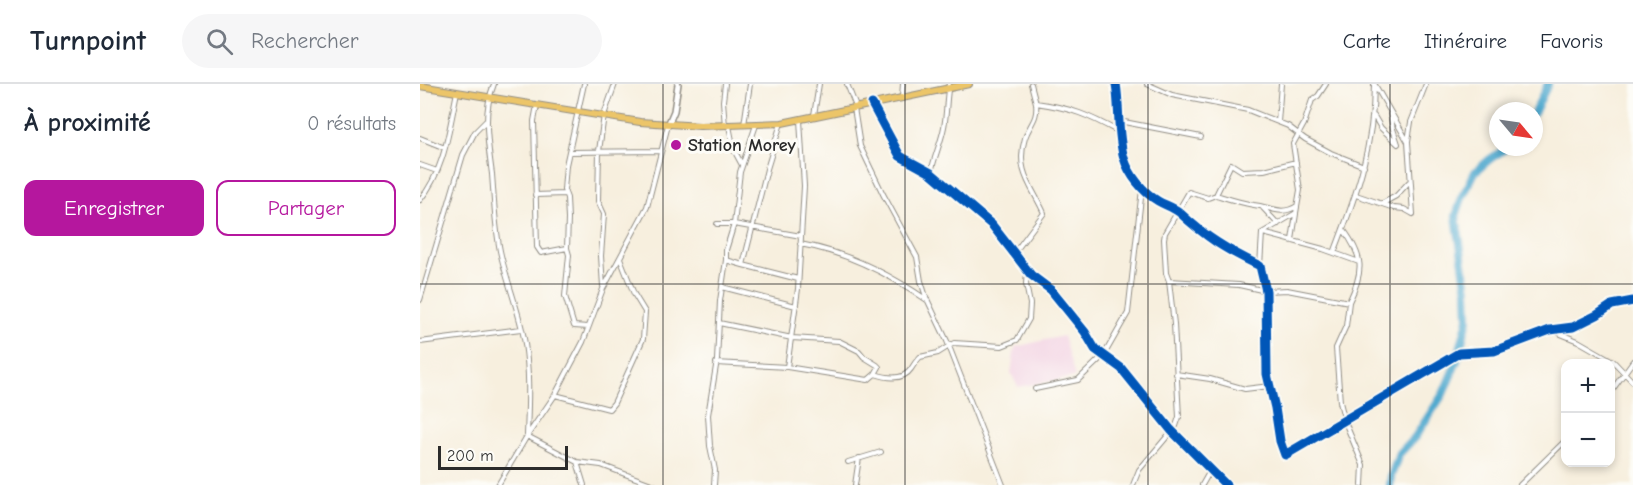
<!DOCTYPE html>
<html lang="fr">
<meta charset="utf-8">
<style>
body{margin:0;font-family:"Comic Neue",sans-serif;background:#f6f6f7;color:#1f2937}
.controls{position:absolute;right:18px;bottom:18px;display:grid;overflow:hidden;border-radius:12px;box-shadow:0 3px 9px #0003}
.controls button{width:54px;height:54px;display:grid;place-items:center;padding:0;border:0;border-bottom:2px solid #e0e1e3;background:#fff;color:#1f2937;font:30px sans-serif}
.compass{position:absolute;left:1069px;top:18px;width:54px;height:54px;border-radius:50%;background:#fff;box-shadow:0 3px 9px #0003;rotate:119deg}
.scale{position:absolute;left:18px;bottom:15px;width:130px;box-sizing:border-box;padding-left:6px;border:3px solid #2b2b2b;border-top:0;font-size:16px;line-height:21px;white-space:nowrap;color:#2b2b2b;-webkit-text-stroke:4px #fdfcf7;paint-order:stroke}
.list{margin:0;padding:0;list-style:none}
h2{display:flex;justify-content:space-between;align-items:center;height:78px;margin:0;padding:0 24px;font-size:26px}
h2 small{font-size:20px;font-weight:400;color:#747a83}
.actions{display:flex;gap:12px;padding:18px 24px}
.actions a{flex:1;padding:14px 0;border:2px solid #b5179e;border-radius:12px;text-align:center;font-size:21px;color:#b5179e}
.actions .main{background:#b5179e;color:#fff}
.icon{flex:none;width:33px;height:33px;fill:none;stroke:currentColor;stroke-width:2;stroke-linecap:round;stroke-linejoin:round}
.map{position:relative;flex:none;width:1213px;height:401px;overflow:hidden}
header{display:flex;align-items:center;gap:36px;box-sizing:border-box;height:84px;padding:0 30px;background:#fff;border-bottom:2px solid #e0e1e3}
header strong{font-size:28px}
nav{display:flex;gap:33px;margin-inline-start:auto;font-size:21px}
.search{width:420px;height:54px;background:#f6f6f7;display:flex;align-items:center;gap:15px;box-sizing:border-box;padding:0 21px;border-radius:33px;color:#747a83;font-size:22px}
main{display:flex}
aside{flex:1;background:#fff}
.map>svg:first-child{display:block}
.built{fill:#f2d0e2}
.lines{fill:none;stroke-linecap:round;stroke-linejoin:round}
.river{stroke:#52aacf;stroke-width:8}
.minor-casing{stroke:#918d84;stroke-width:6}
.tertiary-casing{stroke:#918d84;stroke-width:8}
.primary-casing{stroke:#918d84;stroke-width:8}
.minor{stroke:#fff;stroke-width:4}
.tertiary{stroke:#fff;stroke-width:5}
.primary{stroke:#ecc569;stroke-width:6}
.cycleway-casing{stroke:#fdfcf7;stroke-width:13}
.cycleway{stroke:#0057b8;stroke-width:9}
.grid{fill:none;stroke:#2b2b2b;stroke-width:1.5;stroke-opacity:0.55}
.poi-dot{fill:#b5179e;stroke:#fdfcf7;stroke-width:2}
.labels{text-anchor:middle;stroke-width:6;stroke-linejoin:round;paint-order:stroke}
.poi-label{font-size:18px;font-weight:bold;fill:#2b2b2b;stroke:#fdfcf7;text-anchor:start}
</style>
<header>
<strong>Turnpoint</strong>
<div class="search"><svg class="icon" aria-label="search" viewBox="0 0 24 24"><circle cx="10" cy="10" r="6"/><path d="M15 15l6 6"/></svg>Rechercher</div>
<nav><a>Carte</a><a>Itinéraire</a><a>Favoris</a></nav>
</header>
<main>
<aside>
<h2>À proximité<small>0 résultats</small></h2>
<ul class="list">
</ul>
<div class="actions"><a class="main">Enregistrer</a><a>Partager</a></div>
</aside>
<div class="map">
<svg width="1213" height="401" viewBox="0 0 1213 401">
<rect width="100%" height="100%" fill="#fdfcf7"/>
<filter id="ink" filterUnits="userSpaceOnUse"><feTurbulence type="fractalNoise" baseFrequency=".0167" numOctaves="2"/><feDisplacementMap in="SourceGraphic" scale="12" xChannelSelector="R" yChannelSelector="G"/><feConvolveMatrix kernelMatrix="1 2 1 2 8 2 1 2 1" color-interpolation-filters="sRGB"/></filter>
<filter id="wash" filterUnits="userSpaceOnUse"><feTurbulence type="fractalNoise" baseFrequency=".008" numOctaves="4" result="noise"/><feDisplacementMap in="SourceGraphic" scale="24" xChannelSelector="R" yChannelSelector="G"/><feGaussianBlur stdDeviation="1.35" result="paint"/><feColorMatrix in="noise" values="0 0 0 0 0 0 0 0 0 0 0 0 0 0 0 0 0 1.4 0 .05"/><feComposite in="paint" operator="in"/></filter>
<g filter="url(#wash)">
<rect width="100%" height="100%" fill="#f7efde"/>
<path class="built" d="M643 252 655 293 598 303 591 289 595 263Z"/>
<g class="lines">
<path class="river" d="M1114 29 1128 0
M970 401 971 392 979 370 995 353 1023 310 1037 277 1048 235 1047 207 1036 132 1042 114 1055 88 1070 75 1088 63"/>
</g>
</g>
<g filter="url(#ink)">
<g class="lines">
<g class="minor-casing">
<path id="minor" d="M74 0C62 29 68 60 72 90 74 116 75 142 80 167 87 199 100 229 105 260 110 291 108 321 107 352L157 378 181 381 234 401
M164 0 146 81 144 106 147 114 148 135 147 164 149 171 145 212 154 242 168 243
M305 0 303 17 305 42
M427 0 436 23
M611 0 616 19C652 24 668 31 699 48
M696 0C700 24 697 50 704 74 709 91 723 108 738 117 745 121 753 123 759 128 787 154 805 165 840 182L846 207 847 290 855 324 860 357 865 371 1039 269 1074 267 1130 246 1153 243 1177 231 1192 221 1213 217
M727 0 752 11 828 26 868 42 885 55 911 69 944 82
M955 1 988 58 993 130
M482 13 483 0
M453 20 480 72 511 89 572 141 611 191 631 206 665 248 675 265 701 284 751 346 806 401
M117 21 114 37 117 163 121 169 147 164
M434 24 440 62 463 110 497 173 501 197 506 213 527 257 583 401
M394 31 399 0
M954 32 961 44 978 60 973 45 970 30
M699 37 781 53
M858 38 861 0
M324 41 330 0
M309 42 314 66 322 81
M0 54 25 64
M988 57 991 38 1006 0
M149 68 241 67
M0 81 17 87
M511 89C514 73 521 59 524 43 527 29 526 14 529 0
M115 111 145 110
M796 111C809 115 821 119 834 121 851 123 861 132 877 122
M936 111 974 124 984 125 993 130
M0 116C25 86 29 45 37 8
M963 119 976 112 989 98
M843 124 858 140
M297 140H314L381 152
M843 149 903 165 939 178
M872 156 876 130
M380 160C426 168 468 189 507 216
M595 168 624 129C612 102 595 87 605 54 610 39 618 36 616 19
M914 169C936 112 954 62 954 0
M306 176 323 181 347 85 361 39
M323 181 378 195
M840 182 842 149 876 129 880 106 873 60 884 40 892 16 898 12 906 0
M749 197 819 201 846 207 867 206 929 218C944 187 944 173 923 145
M183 202 181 172 184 130 178 117 179 67 184 31 195 0
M302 203 376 222
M0 216 43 71 55 48 66 37
M929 218 926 242 916 264 920 318 925 338 943 381 942 401
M299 239 372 254 419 257 439 267 444 273 457 281 459 283 455 290
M1131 246 1158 257 1193 277 1213 298
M0 258 101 245
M296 279 367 283 378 205 384 102 380 36
M367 283 448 296 455 290C467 294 483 297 491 285 494 280 496 277 500 273L518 269 534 259 582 262 597 256 609 235 610 220 606 200 607 186
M756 290 790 295 825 305 850 302
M615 305 658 296 684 271 708 229 722 105
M1190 309 1213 277
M135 311 189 325 194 319 223 255 225 228 214 210 200 174
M157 378 164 401
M428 378 461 368
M78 401 107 352 135 311 163 258 183 205 227 123 248 41
M294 401 295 386 290 362 288 331 297 276 300 217 306 176V166L314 140 320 88 336 41
M435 401 439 374
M713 401 719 386 756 342 759 333 754 240 749 197 746 189 744 155 745 149 769 108 788 114 796 111 811 80 822 87 844 86 876 78
M782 401 790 387
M1100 401 1146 356"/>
</g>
<g class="tertiary-casing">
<path id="tertiary" d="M248 41 254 27 258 0"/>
</g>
<g class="primary-casing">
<path id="primary" d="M0 2 220 38 280 42 362 39 549 0"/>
</g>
<use href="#minor" class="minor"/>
<use href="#tertiary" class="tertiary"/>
<use href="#primary" class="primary"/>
<g class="cycleway-casing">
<path id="cycleway" d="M696 0C700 24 697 50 704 74 709 91 723 108 738 117 745 121 753 123 759 128 787 154 805 165 840 182L846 207 847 290 855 324 860 357 865 371 1039 269 1074 267 1130 246 1153 243 1177 231 1192 221 1213 217
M452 20 480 72 511 89 572 141 611 191 631 206 665 248 675 265 701 284 751 346 806 401"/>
</g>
<use href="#cycleway" class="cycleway"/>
</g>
</g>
<path class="grid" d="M243 0V401M485 0V401M728 0V401M970 0V401M0 200H1213"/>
<circle class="poi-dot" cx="256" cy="61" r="6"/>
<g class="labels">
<g class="poi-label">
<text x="268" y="67">Station Morey</text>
</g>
</g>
</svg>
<div class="controls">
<button>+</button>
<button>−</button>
</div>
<svg class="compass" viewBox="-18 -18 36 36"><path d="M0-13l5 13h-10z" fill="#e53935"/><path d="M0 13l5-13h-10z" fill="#747a83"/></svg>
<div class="scale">200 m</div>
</div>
</main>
